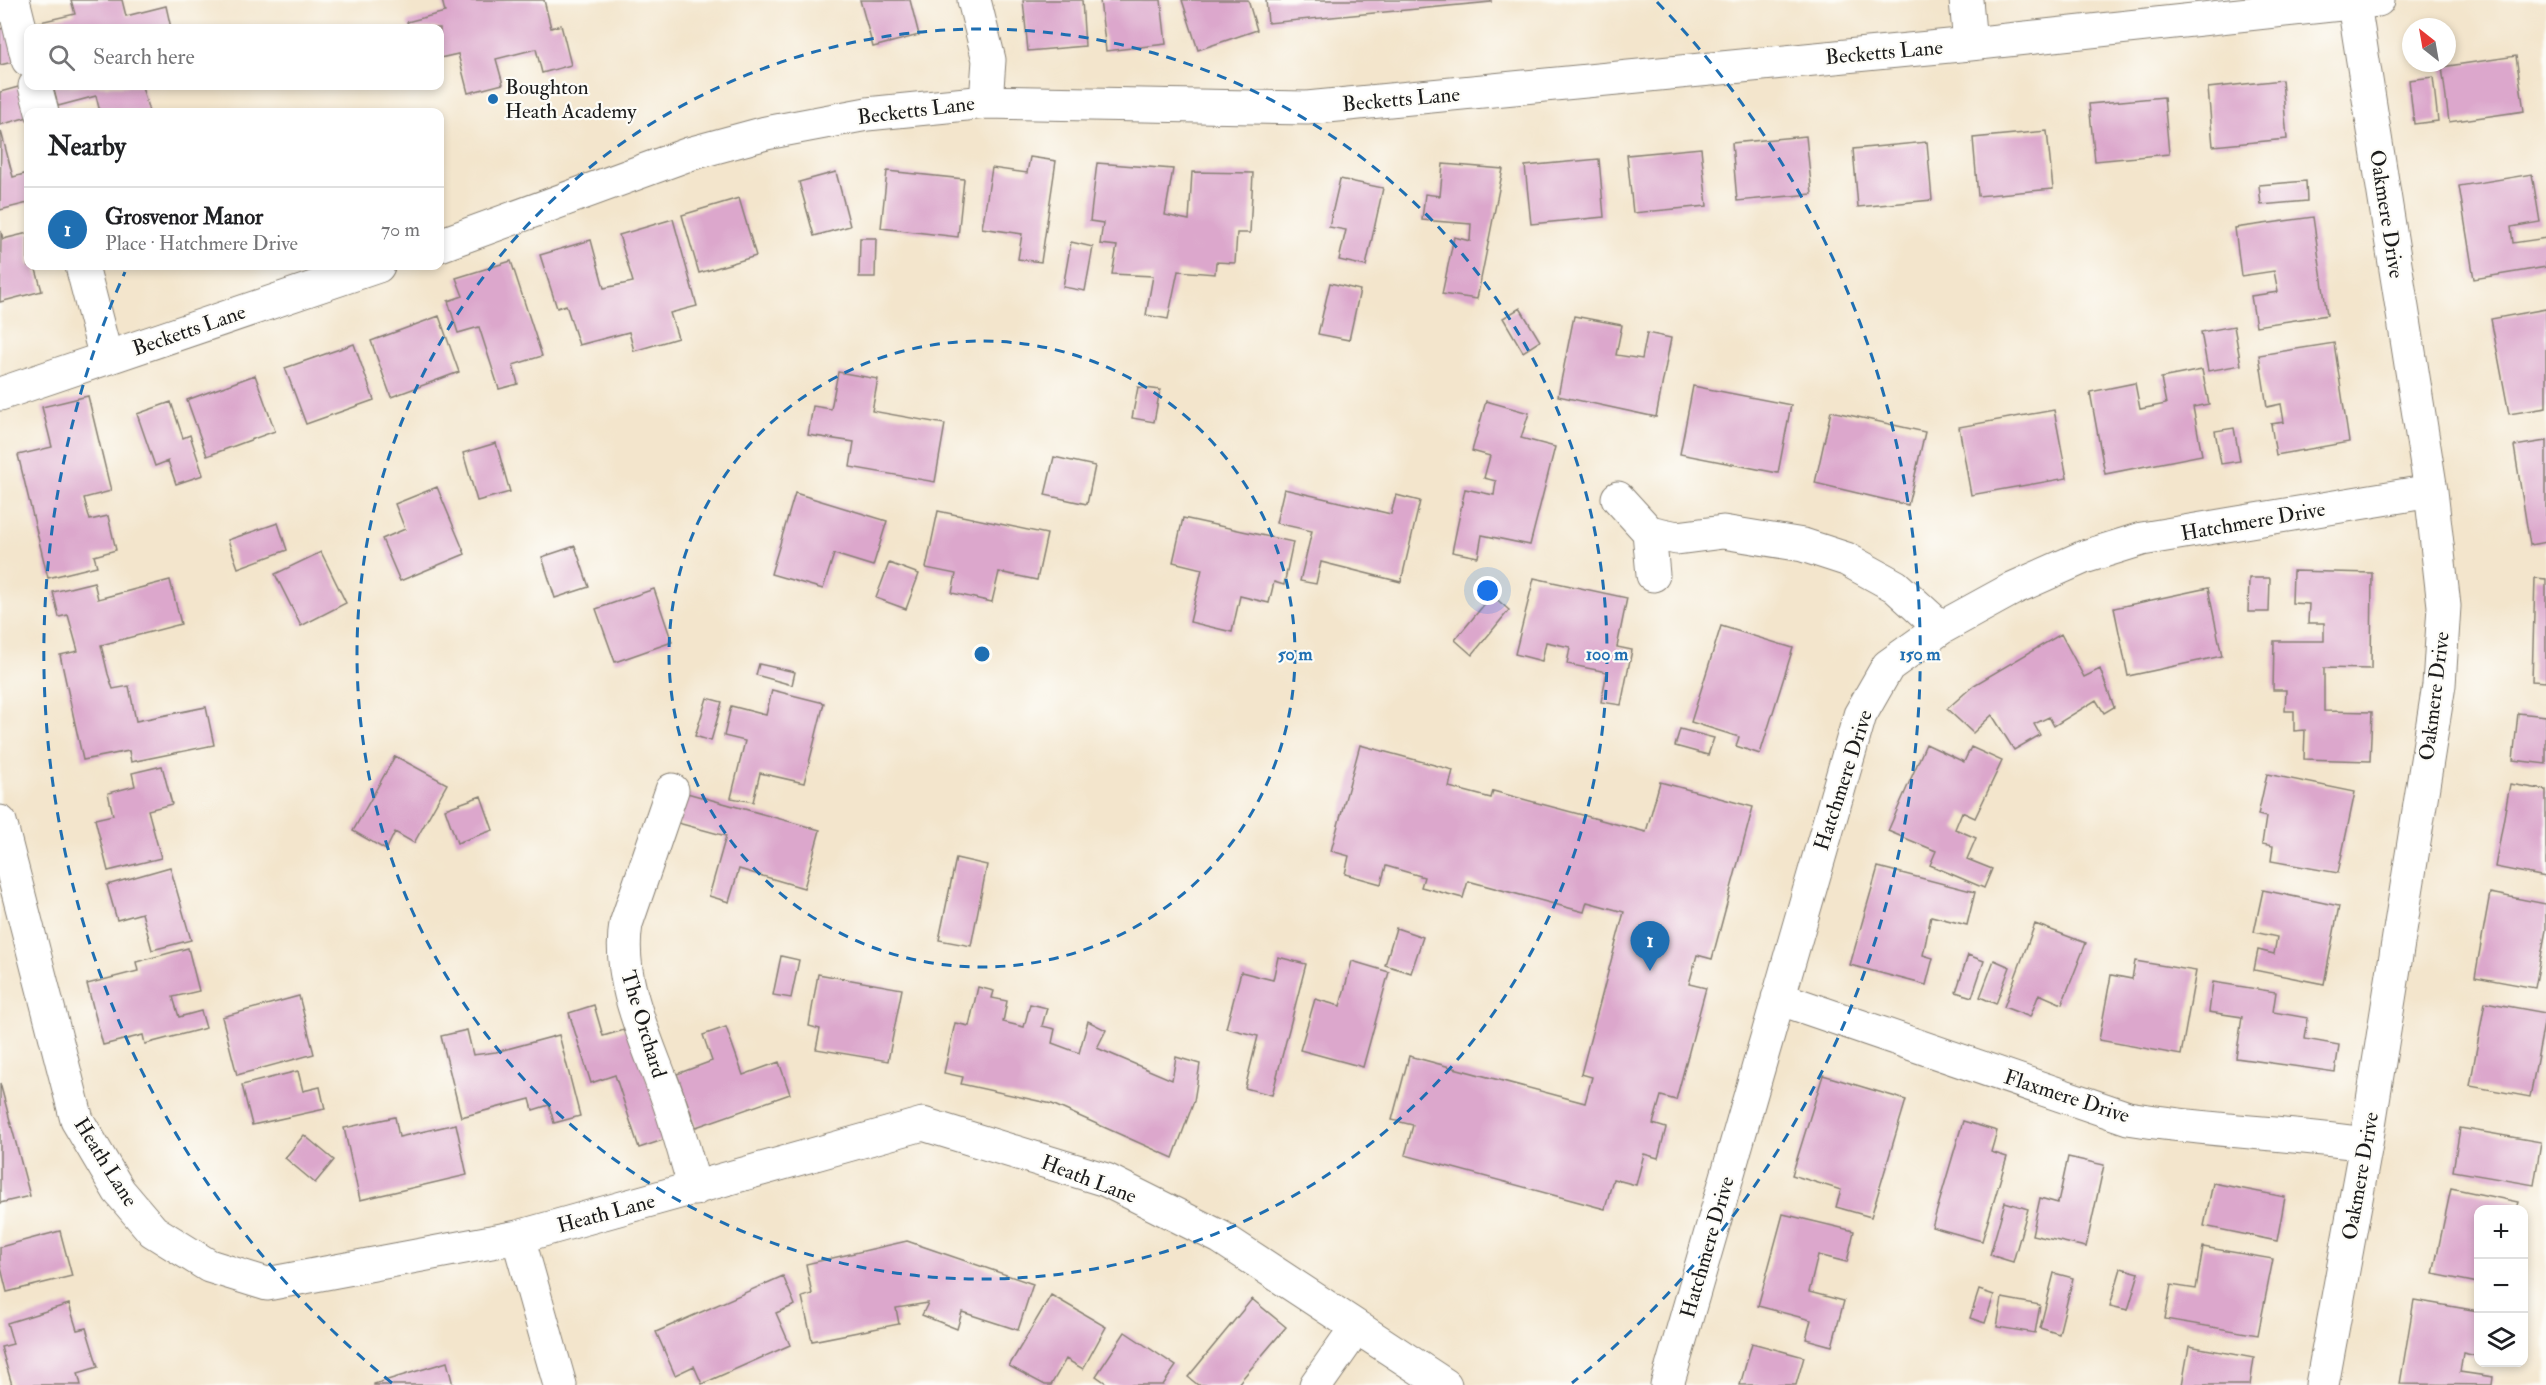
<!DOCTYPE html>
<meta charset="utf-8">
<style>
body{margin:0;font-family:"IM FELL Double Pica",serif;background:#f6f6f6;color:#202124}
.controls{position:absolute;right:18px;bottom:18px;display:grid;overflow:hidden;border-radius:12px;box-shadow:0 3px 9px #0003}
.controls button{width:54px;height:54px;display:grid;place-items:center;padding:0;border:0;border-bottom:2px solid #e0e0e0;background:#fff;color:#202124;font:30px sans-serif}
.compass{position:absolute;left:2402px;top:18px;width:54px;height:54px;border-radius:50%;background:#fff;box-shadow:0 3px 9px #0003;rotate:329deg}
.you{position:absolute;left:1488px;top:591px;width:21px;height:21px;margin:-15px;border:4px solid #fff;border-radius:50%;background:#1a73e8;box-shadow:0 0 0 9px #1a73e833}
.badge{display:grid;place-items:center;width:39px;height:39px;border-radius:50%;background:#1f6fb2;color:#fff;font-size:20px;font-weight:700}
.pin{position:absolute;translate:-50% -50px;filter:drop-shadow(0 2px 3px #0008)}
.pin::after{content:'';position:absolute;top:32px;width:21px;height:18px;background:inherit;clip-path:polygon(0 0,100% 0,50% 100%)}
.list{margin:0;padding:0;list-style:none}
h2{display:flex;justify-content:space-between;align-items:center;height:78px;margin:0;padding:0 24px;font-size:26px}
h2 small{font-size:20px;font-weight:400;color:#757577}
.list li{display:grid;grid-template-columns:39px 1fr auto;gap:18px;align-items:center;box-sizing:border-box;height:84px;padding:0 24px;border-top:2px solid #e0e0e0}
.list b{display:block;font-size:22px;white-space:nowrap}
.list p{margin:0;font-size:20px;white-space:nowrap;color:#757577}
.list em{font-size:20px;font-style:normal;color:#757577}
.icon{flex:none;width:33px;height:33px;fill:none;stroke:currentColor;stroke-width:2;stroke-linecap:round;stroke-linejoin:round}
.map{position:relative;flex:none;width:2546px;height:1385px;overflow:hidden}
.search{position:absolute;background:#fff;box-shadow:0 3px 9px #0003;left:24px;top:24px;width:420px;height:66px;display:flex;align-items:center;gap:15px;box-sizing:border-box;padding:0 21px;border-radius:12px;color:#757577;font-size:22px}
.panel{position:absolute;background:#fff;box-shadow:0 3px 9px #0003;left:24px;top:108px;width:420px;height:162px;border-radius:12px}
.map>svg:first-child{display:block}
.building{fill:#dca7cc}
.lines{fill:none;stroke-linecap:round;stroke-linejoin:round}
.minor-casing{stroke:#888074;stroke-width:35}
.minor{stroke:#fff;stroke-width:33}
.ring{fill:none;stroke:#1f6fb2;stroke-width:3;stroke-dasharray:10 8}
.poi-dot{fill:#1f6fb2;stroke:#fdfcf7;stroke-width:2}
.labels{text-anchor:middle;stroke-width:4.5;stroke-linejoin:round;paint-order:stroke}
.street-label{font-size:21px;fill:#1c1c1c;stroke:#fdfcf7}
.poi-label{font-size:21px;fill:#1c1c1c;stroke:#fdfcf7;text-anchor:start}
.centre{fill:#1f6fb2;stroke:#fdfcf7;stroke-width:3}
.ring-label{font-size:18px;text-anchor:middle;font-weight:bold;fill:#1f6fb2;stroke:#fdfcf7;stroke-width:4.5;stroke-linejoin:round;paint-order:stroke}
</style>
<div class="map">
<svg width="2546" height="1385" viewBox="0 0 2546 1385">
<rect width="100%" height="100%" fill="#fdfcf7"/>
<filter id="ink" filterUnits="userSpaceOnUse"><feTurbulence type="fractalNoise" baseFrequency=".0167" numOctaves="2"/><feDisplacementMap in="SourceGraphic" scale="12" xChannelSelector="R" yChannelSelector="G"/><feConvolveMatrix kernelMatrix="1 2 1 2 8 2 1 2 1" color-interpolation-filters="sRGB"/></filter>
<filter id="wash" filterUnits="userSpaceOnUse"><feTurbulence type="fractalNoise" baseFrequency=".008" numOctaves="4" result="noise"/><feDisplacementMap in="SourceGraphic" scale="24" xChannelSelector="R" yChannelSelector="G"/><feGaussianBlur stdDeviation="1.35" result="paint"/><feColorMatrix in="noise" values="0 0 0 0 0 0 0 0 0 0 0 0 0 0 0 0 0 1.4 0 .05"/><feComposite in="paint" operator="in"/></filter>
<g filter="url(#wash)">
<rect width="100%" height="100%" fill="#f3e5cc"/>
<g id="blocks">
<path class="building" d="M71 0H122L126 16 166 6 171 28H41L40 22 75 14Z
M442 0H544L551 28 561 25 571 65 542 73 536 49 496 59 503 84 468 93 458 54 440 58V28H409L407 22 445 12Z
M860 0H910L919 35 873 47Z
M1023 0H1082L1085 46 1028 51Z
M1100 0H1161L1166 44 1106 51Z
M1182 0H1248L1257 30 1198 50Z
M1266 0H1491V2L1268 23Z
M8 27 17 61 0 65V29Z
M2516 56 2524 111 2449 122 2442 67Z
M2433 77 2438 121 2414 124 2409 80Z
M2282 80 2287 139 2213 146 2208 88Z
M22 86 28 117 0 125V92Z
M53 86H142L149 112H100L96 96 58 106Z
M2164 97 2169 154 2095 161 2089 104Z
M1 131 13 177 28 173V203L0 210Z
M2047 131 2053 189 1978 196 1973 138Z
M1806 136 1812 194 1737 201 1732 143Z
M1927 142 1932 200 1858 207 1853 149Z
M1701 148 1707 206 1633 213 1627 155Z
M1030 157 1056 161 1041 262 1018 259 1022 234 982 228 992 168 1027 173Z
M1599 159 1604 217 1531 224 1525 166Z
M1097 163 1173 169 1165 215 1189 220 1192 172 1253 173 1250 233H1237L1235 263 1216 262 1215 274 1178 271 1168 319 1146 315 1153 276 1112 274 1117 246 1100 244 1103 223 1090 221Z
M1443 164 1503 169 1477 299 1442 294 1454 237 1470 241 1471 224 1422 220 1425 194 1440 196Z
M887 171 964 179 958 237 881 228Z
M836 172 850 226 814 236 799 182Z
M2532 174 2540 222 2511 227 2513 243 2546 238V267L2474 279 2459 186Z
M1340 179 1383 188 1366 266 1339 260 1346 230 1329 227Z
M2306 181 2307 201 2261 205 2259 185Z
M739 198 756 256 699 273 682 215Z
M2313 217 2327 315 2256 326 2251 296 2278 292 2274 271 2241 276 2235 228Z
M673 219 697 306 670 313 678 338 634 351 629 332 579 345 566 305 557 308 540 255 591 240 604 288 633 282 619 235Z
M1 231 3 239 28 233V266H35L42 291 0 302Z
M860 238H876L875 277H859Z
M1071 242 1093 247 1085 291 1063 287Z
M511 261 542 356 513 365 518 384 499 389 479 327 458 333 448 301 463 296 456 278Z
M1330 283 1360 290 1349 340 1318 334Z
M1520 308 1540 341 1523 352 1503 318Z
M2546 309V408L2509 414 2491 319Z
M439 316 459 372 391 397 371 341Z
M1574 316 1622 325 1616 355 1642 359 1647 333 1671 338 1656 417 1558 396Z
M2234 326 2241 365 2208 371 2201 332Z
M2334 343 2349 442 2276 455 2271 424 2284 422 2281 404 2267 407 2259 355Z
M354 344 374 400 306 424 285 368Z
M2202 370 2209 404 2193 407 2202 455 2105 474 2090 392 2135 383 2140 409 2166 404 2161 378Z
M838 372 878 379 872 411 945 424 935 482 850 467 854 442 808 435 813 406 831 409Z
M255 375 275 431 207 456 187 400Z
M1693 386 1791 405 1778 473 1680 454Z
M1138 387 1160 390 1154 422 1132 418Z
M88 396 111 491 84 498 90 520 108 516 116 550 94 556 97 566 48 578 18 455 52 447 42 407Z
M1486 401 1529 413 1521 438 1555 447 1530 545 1482 535 1478 557 1452 552 1465 489 1494 495 1496 481 1484 478 1490 456 1472 451Z
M171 402 183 438 190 435 203 475 176 484 168 461 155 466 137 414Z
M2054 410 2067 478 1971 495 1959 427Z
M1831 411 1925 432 1908 505 1815 483Z
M2234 428 2240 461 2221 464 2215 431Z
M2546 441V542L2530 545 2514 446Z
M496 443 510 492 477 501 463 453Z
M1054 457 1095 466 1087 504 1045 495Z
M437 487 465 554 400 581 382 539 405 529 395 504Z
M1284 489 1391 514 1396 495 1420 501 1401 582 1321 562 1316 584 1300 581 1312 531 1276 523Z
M795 493 887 521 873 566 834 554 823 589 771 574Z
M938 511 1047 534 1037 580 999 572 992 602 952 593 956 574 926 568Z
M1183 518 1293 542 1284 585 1274 582 1269 603 1240 596 1232 632 1190 622 1202 569 1173 562Z
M278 523 287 550 238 568 228 540Z
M575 546 589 587 555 598 542 557Z
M321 552 346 603 301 626 275 574Z
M889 563 919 574 906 609 876 598Z
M2293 571 2372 573 2371 669 2324 668V711L2372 712 2370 761 2304 759 2305 730 2294 731V711H2285L2286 690H2273L2274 641H2324V623H2308L2309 604 2292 603Z
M1534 578 1627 598 1617 647 1632 650 1621 705 1601 702 1607 672 1567 664 1570 647 1546 642 1542 661 1515 654Z
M2249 578H2270L2269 612H2248Z
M2535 578 2546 579V682L2532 681Z
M170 580 181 624 101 645 108 674 113 689 129 686 136 721 206 707 214 745 131 762 129 751 83 760 60 655 78 651 68 615 59 617 53 592 94 582 98 599Z
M2208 588 2222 656 2128 676 2114 608Z
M654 589 672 642 615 662 596 609Z
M1492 595 1509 610 1472 655 1455 640Z
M1721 626 1793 648 1760 754 1736 746 1739 737 1691 722Z
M2061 634 2084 677 2100 669 2114 707 2104 713 2096 700 2054 726 2049 717 2034 724 2040 735 2014 750 1992 715 1973 733 1947 709 1974 685Z
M759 664 795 672 792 685 756 675Z
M772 690 824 703 804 783 760 773 753 802 731 798 745 741 724 736 731 706 766 715Z
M707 698 722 702 711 741 695 736Z
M2518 713 2546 716V764L2513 760Z
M1680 729 1714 738 1708 755 1675 746Z
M1926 744 1964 762 1971 747 2002 761 1975 818 1962 812 1955 829 1976 838 1967 859 1992 869 1984 888 1930 865 1936 851 1888 831Z
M1360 745 1453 770 1449 787 1491 798 1493 791 1646 832 1660 782 1753 807 1712 959 1697 955 1689 984 1706 988 1676 1100 1661 1096 1653 1124 1666 1128 1658 1158 1644 1154 1636 1185 1613 1179 1605 1209 1405 1155 1413 1125 1392 1120 1409 1056 1585 1103 1592 1077 1581 1074 1624 912 1587 902 1584 912 1468 881 1463 898 1421 887 1424 877 1386 866 1381 884 1345 874 1349 856 1331 851Z
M395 756 447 784 414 843 395 832 386 850 353 831Z
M162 766 172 804 148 810 161 858 108 871 95 819 113 815 108 793 135 786 132 773Z
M2267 774 2355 792 2338 873 2271 861 2273 846 2262 844 2266 817 2258 815Z
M2510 784 2546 790V877L2495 867Z
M687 793 820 830 804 888 739 869 729 902 709 896 726 836 678 823Z
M481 796 493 830 457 843 445 809Z
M956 858 987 865 971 946 939 940Z
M170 867 191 940 152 950 142 913 117 920 107 885Z
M1878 867 1975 892 1967 925 1931 916 1923 955 1933 958 1926 985 1850 965Z
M2263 890 2339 906 2324 984 2254 970 2258 950 2274 954 2277 937 2254 932Z
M2490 893 2546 904V930L2535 988 2475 977Z
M2035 924 2086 943 2062 1004 2039 994 2030 1017 2004 1007Z
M1396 928 1423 937 1411 973 1385 965Z
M188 948 199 991 173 997 179 1017 201 1011 206 1028 145 1044 143 1035 103 1045 87 984 138 971 136 962Z
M1968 955 1984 961 1972 997 1956 992Z
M781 956 799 960 791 998 773 995Z
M1278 957 1306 964 1272 1095 1245 1088 1258 1036 1226 1028 1241 972 1273 980Z
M1994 960 2010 967 1996 1004 1980 997Z
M1352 961 1389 972 1363 1067 1300 1050 1315 999 1340 1006Z
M2135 961 2196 971 2181 1055 2099 1040 2111 975 2132 979Z
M818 974 902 989 888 1061 816 1049 820 1029 809 1026Z
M2213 982 2276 992 2273 1012 2308 1018 2305 1039 2339 1045 2335 1072 2236 1058 2242 1017 2209 1012Z
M978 987 994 991 992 998 1007 1001 1003 1022 1024 1027 1030 1004 1047 1008 1042 1026 1055 1029 1052 1043 1079 1053 1088 1021 1106 1030 1097 1048 1172 1080 1176 1057 1200 1064 1194 1101 1173 1158 1052 1104 961 1084 963 1077 944 1073 955 1023 969 1026Z
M299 996 314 1054 237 1075 222 1017Z
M2485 1002 2546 1013 2530 1097 2470 1086Z
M594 1005 603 1036 631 1028 666 1139 639 1148 615 1075 591 1083 569 1013Z
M726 1027 743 1075 779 1062 790 1094 696 1127 677 1074 712 1061 703 1035Z
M467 1030 473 1055 496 1052 559 1035 580 1116 554 1123 549 1105 533 1110 530 1099 461 1117 441 1036Z
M298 1071 303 1091 320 1087 325 1109 252 1125 242 1085Z
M1823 1075 1906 1100 1871 1217 1836 1207 1841 1190 1792 1175Z
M0 1083 30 1196 0 1203Z
M395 1117 399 1137 456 1124 467 1175 360 1200 344 1128Z
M1963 1121 1997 1131 1991 1152 2007 1157 1982 1241 1932 1227Z
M2460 1128 2541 1142 2534 1185 2453 1171Z
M304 1135 334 1160 315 1183 285 1158Z
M2068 1157 2104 1165 2086 1247 2032 1235 2040 1198 2058 1203Z
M2213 1183 2285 1197 2277 1241 2204 1226Z
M2451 1188 2518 1202 2516 1209H2478V1283L2433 1274Z
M2005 1202 2028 1209 2013 1262 1990 1255Z
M1783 1214 1854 1231 1847 1262 1818 1255 1809 1292 1844 1301 1832 1346 1806 1339 1811 1320 1758 1306Z
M60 1231 72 1276 7 1292 0 1264V1247Z
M907 1241 1033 1284 1018 1330 962 1312 957 1329 922 1315 928 1303 896 1308 899 1324 812 1341 802 1297 812 1294 806 1264Z
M2203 1247 2273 1259 2258 1335 2165 1319 2171 1285 2196 1289Z
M2121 1268 2139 1273 2128 1310 2110 1306Z
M2054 1273 2073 1278 2059 1334 2040 1328Z
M783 1276 795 1305 776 1313 790 1345 702 1384 694 1366 675 1375 656 1332Z
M1979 1290 1994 1295 1985 1323 1970 1318Z
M1051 1295 1106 1327 1083 1369 1066 1359 1051 1385H1045L1009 1366Z
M2002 1298 2040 1305 2035 1333 1997 1327Z
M1252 1299 1286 1327 1237 1385H1198L1188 1377Z
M2414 1300 2478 1311 2476 1356 2463 1353 2460 1372 2493 1377 2492 1385 2400 1384Z
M69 1304 77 1330 86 1328 98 1367 78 1373 81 1385H12L1 1347 13 1344 7 1323Z
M1125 1332 1176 1366 1163 1385H1109L1096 1376Z
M1752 1343 1804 1357 1796 1385H1740Z
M2189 1346 2254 1358 2250 1385H2182Z
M447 1362 453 1385H374V1384Z"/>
</g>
</g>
<g filter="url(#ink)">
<use href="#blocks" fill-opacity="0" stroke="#888074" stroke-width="1.5"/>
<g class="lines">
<g class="minor-casing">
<path id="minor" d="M13 0 28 60
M974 0 989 60 986 102
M1966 0 1970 44
M35 86 42 112
M440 245 689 154 766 133 867 114 986 102 1307 108 1970 44 2378 0
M82 266 106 358
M0 394 378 266
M1618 498 1649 532 1677 538 1723 532 1803 545 1846 559 1895 586 1941 628
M1649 532 1653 575
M672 790 626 924C616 985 651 1048 670 1105 679 1132 687 1161 695 1189
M0 822 77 1120 119 1191 153 1231 209 1266 267 1284 518 1237 923 1124 1106 1180 1220 1237 1445 1385
M1778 998 2128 1118C2207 1131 2287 1133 2366 1144
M518 1237 560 1385
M1316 1385 1356 1328
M1667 1385 1860 715 1888 666 1941 628 2014 588 2084 557 2142 539 2431 491
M2322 1385 2366 1144 2439 685 2444 606 2431 491 2354 4"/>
</g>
<use href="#minor" class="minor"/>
</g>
</g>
<g class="ring">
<circle cx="982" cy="654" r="313"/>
<circle cx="982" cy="654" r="625"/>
<path d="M392 1383A938 938 0 0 1 125 272M1657 2A938 938 0 0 1 1572 1383"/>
</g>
<circle class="poi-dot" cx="493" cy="99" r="6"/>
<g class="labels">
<g class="street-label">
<text transform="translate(1884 52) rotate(-5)" y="7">Becketts Lane</text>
<text transform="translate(1401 99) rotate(-5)" y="7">Becketts Lane</text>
<text transform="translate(916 110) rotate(-7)" y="7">Becketts Lane</text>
<text transform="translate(2387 214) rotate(81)" y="7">Oakmere Drive</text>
<text transform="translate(189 330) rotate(-19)" y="7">Becketts Lane</text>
<text transform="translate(2253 521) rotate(-10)" y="7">Hatchmere Drive</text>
<text transform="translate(2434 696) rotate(-83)" y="7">Oakmere Drive</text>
<text transform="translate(1843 780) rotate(-72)" y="7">Hatchmere Drive</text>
<text transform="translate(644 1024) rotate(73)" y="7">The Orchard</text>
<text transform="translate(2067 1096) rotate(18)" y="7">Flaxmere Drive</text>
<text transform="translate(106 1162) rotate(58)" y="7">Heath Lane</text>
<text transform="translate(2360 1176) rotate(-80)" y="7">Oakmere Drive</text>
<text transform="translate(1089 1179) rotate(21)" y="7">Heath Lane</text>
<text transform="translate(606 1213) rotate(-15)" y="7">Heath Lane</text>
<text transform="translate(1707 1247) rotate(-74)" y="7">Hatchmere Drive</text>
</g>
<g class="poi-label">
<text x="505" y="94">Boughton<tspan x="505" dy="24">Heath Academy</tspan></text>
</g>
</g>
<circle cx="982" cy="654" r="9" class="centre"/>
<g class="ring-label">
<text x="1295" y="660">50 m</text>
<text x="1607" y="660">100 m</text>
<text x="1920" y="660">150 m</text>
</g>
</svg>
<div class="controls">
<button>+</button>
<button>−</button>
<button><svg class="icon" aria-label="layers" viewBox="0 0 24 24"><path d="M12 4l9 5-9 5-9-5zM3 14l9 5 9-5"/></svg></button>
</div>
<svg class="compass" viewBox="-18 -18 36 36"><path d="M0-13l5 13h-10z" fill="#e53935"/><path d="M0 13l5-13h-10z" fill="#757577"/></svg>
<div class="you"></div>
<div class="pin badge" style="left:1650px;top:971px">1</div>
<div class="search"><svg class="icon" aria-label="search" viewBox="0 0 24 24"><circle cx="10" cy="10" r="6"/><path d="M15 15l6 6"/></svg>Search here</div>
<section class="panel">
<h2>Nearby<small></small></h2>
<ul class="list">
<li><span class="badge">1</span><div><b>Grosvenor Manor</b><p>Place · Hatchmere Drive</p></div><em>70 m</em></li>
</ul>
</section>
</div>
